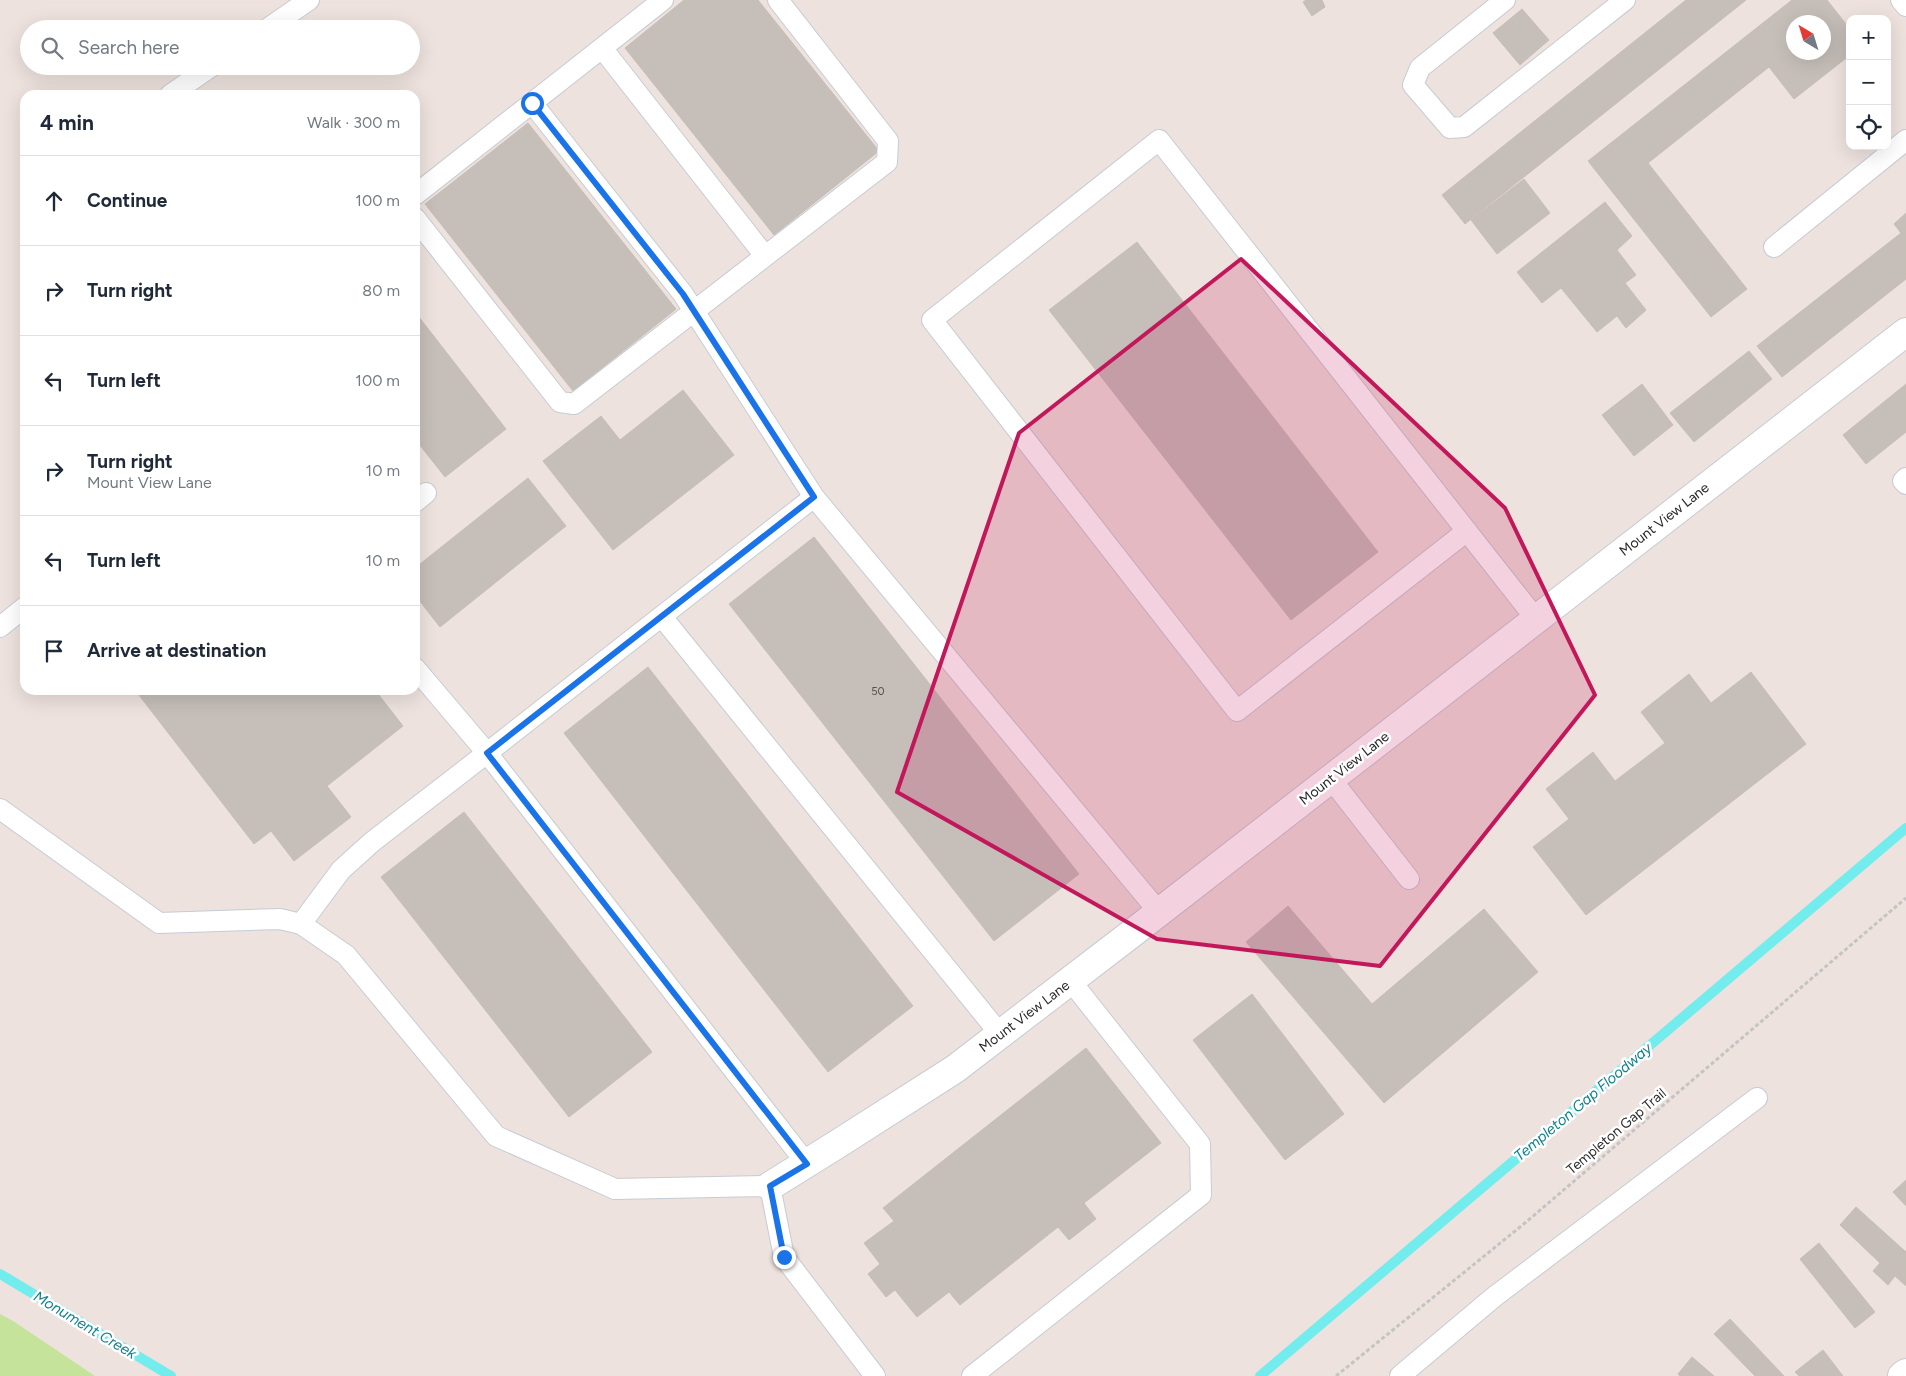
<!DOCTYPE html>
<meta charset="utf-8">
<style>
body{margin:0;font-family:Figtree,sans-serif;background:#f6f6f7;color:#1f2937}
.controls{position:absolute;right:15px;top:15px;display:grid;overflow:hidden;border-radius:10px;box-shadow:0 5px 20px #0002}
.controls button{width:45px;height:45px;display:grid;place-items:center;padding:0;border:0;border-bottom:1px solid #e0e1e3;background:#fff;color:#1f2937;font:25px sans-serif}
.compass{position:absolute;left:1786px;top:15px;width:45px;height:45px;border-radius:50%;background:#fff;box-shadow:0 5px 20px #0002;rotate:322deg}
.stop{position:absolute;width:15px;height:15px;margin:-11px;border:4px solid #1a73e8;border-radius:50%;background:#fff}
.stop.end{background:#1a73e8;border-color:#fff;box-shadow:0 1px 5px #0008}
.list{margin:0;padding:0;list-style:none}
h2{display:flex;justify-content:space-between;align-items:center;height:65px;margin:0;padding:0 20px;font-size:21px}
h2 small{font-size:16px;font-weight:400;color:#747a83}
.list li{display:grid;grid-template-columns:32px 1fr auto;gap:15px;align-items:center;box-sizing:border-box;height:90px;padding:0 20px;border-top:1px solid #e0e1e3}
.list b{display:block;font-size:19px;white-space:nowrap}
.list p{margin:0;font-size:16px;white-space:nowrap;color:#747a83}
.list em{font-size:16px;font-style:normal;color:#747a83}
.icon{flex:none;width:28px;height:28px;fill:none;stroke:currentColor;stroke-width:2;stroke-linecap:round;stroke-linejoin:round}
.map{position:relative;flex:none;width:1906px;height:1376px;overflow:hidden}
.search{position:absolute;background:#fff;box-shadow:0 5px 20px #0002;left:20px;top:20px;width:400px;height:55px;display:flex;align-items:center;gap:12px;box-sizing:border-box;padding:0 18px;border-radius:28px;color:#747a83;font-size:19px}
.panel{position:absolute;background:#fff;box-shadow:0 5px 20px #0002;left:20px;top:90px;width:400px;height:605px;border-radius:15px}
.map>svg:first-child{display:block}
.green{fill:#c5e39a}
.lines{fill:none;stroke-linecap:round;stroke-linejoin:round}
.stream{stroke:#72eced;stroke-width:10}
.building{fill:#c5beb9;stroke:#c8beb7;fill-rule:evenodd}
.service-casing{stroke:#c6ccd4;stroke-width:22}
.minor-casing{stroke:#c6ccd4;stroke-width:30}
.path{stroke:#c4c4c4;stroke-width:3;stroke-dasharray:4 2.5;stroke-linecap:butt}
.service{stroke:#fff;stroke-width:20}
.minor{stroke:#fff;stroke-width:28}
.route{stroke:#1a73e8;stroke-width:6}
.marked{fill:#c2185b;fill-opacity:0.2;stroke:#c2185b;stroke-width:4;stroke-linejoin:round}
.labels{text-anchor:middle;stroke-width:5;stroke-linejoin:round;paint-order:stroke}
.number-label{font-size:11px;fill:#52504e}
.street-label{font-size:14px;fill:#2b2b2b;stroke:#fff}
.water-label{font-size:15px;font-style:italic;fill:#0f828d;stroke:#fff}
</style>
<div class="map">
<svg width="1906" height="1376" viewBox="0 0 1906 1376">
<rect width="100%" height="100%" fill="#ede2dd"/>
<path class="green" d="M0 1314 13 1321 95 1376H0Z"/>
<g class="lines">
<path class="stream" d="M0 1274 171 1376
M1260 1376 1906 828"/>
</g>
<path class="building" d="M684 0H758L879 151 774 235 625 48Z
M1306 0H1322L1325 7 1312 16 1303 2Z
M1686 0H1746L1465 224 1442 195Z
M1792 0H1827L1850 29V55L1794 99 1769 67 1648 163 1747 289 1711 317 1588 161ZM1794 22H1824V52H1794Z
M1522 9 1549 40 1520 65 1493 33Z
M528 123 676 309 573 391 425 204Z
M1524 179 1550 213 1497 254 1471 220Z
M1605 202 1632 236 1617 250 1636 275 1625 283 1646 310 1626 328 1617 316 1597 332 1561 288 1542 303 1517 272Z
M1906 213V279L1782 377 1757 346 1901 233 1894 224Z
M1137 242 1378 552 1291 620 1049 310Z
M415 312 506 429 445 477 415 439Z
M1749 351 1772 379 1694 442 1670 413Z
M1642 384 1673 425 1634 456 1602 415Z
M1906 384V432L1866 464 1843 435Z
M683 390 734 455 613 550 543 461 601 416 620 440Z
M528 478 566 526 440 627 415 595V568Z
M814 537 1079 874 994 941 729 604Z
M648 667 913 1006 828 1072 564 733Z
M1751 672 1806 744 1586 915 1533 847 1569 819 1546 789 1593 752 1615 781 1665 743 1641 712 1689 674 1711 703Z
M135 690H375L403 726 327 786 351 817 294 861 271 831 254 844Z
M464 812 652 1052 569 1117 381 877Z
M1288 906 1372 1004 1484 909 1538 972 1384 1103 1246 942Z
M1252 994 1344 1114 1285 1160 1193 1040Z
M1086 1048 1161 1143 1084 1203 1096 1219 1069 1240 1058 1227 960 1305 949 1292 917 1317 895 1290 886 1297 868 1274 880 1264 864 1243 894 1221 883 1208Z
M1906 1180V1206L1893 1192Z
M1856 1207 1906 1252V1286L1895 1276 1888 1285 1873 1271 1880 1263 1840 1225Z
M1819 1243 1875 1312 1855 1328 1800 1259Z
M1730 1319 1784 1376H1755L1714 1334Z
M1823 1350 1843 1376H1799L1795 1372Z
M1692 1357 1714 1376H1680L1678 1374Z"/>
<g class="lines">
<g class="service-casing">
<path id="service" d="M1505 0 1420 68 1413 85 1450 128 1464 127 1625 0
M1901 0 1906 6
M267 29 309 0
M602 48 765 256
M170 95 212 66
M532 103 683 294 814 497
M415 195 663 0
M415 218 560 402 574 404 887 162 888 141 778 0
M1774 247 1906 140
M1906 478 1903 481 1906 484
M415 502 426 493
M1467 531 1237 711 932 320 1159 140 1536 619
M662 617 1000 1034
M0 627 25 607
M415 668 487 753 814 497 1159 912
M1331 779 1409 879
M0 809 159 923 280 919 301 924 346 955 496 1136 615 1189 770 1186 784 1257 875 1376
M301 924 341 870 372 842 487 753 807 1164
M972 1376 1201 1195 1200 1144 1070 980
M1400 1376 1494 1297 1757 1098"/>
</g>
<g class="minor-casing">
<path id="minor" d="M770 1186 836 1145 955 1069 1131 934 1906 332
M1902 1376 1906 1373"/>
</g>
<path class="path" d="M1336 1376 1525 1223 1906 898"/>
<use href="#service" class="service"/>
<use href="#minor" class="minor"/>
</g>
<g class="lines">
<path class="route" d="M532 103 683 294 814 497 487 753 807 1164 770 1186 784 1257"/>
</g>
<path class="marked" d="M1241 259 1505 508 1595 695 1380 966 1157 939 897 792 1019 433Z"/>
<g class="labels">
<g class="number-label">
<text x="878" y="695">50</text>
</g>
<g class="street-label">
<text transform="translate(1664 519) rotate(-38)" y="5">Mount View Lane</text>
<text transform="translate(1344 768) rotate(-38)" y="5">Mount View Lane</text>
<text transform="translate(1024 1016) rotate(-37)" y="5">Mount View Lane</text>
<text transform="translate(1616 1131) rotate(-40)" y="5">Templeton Gap Trail</text>
</g>
<g class="water-label">
<text transform="translate(1583 1102) rotate(-40)" y="5">Templeton Gap Floodway</text>
<text transform="translate(85 1325) rotate(31)" y="5">Monument Creek</text>
</g>
</g>
</svg>
<div class="controls">
<button>+</button>
<button>−</button>
<button><svg class="icon" aria-label="locate" viewBox="0 0 24 24"><circle cx="12" cy="12" r="6"/><path d="M12 2v4M12 18v4M2 12h4M18 12h4"/></svg></button>
</div>
<svg class="compass" viewBox="-18 -18 36 36"><path d="M0-13l5 13h-10z" fill="#e53935"/><path d="M0 13l5-13h-10z" fill="#747a83"/></svg>
<div class="stop" style="left:532px;top:103px"></div>
<div class="stop end" style="left:784px;top:1257px"></div>
<div class="search"><svg class="icon" aria-label="search" viewBox="0 0 24 24"><circle cx="10" cy="10" r="6"/><path d="M15 15l6 6"/></svg>Search here</div>
<section class="panel">
<h2>4 min<small>Walk · 300 m</small></h2>
<ul class="list">
<li><svg class="icon" aria-label="ahead" viewBox="0 0 24 24"><path d="M12 20V5M6 11l6-6 6 6"/></svg><div><b>Continue</b></div><em>100 m</em></li>
<li><svg class="icon" aria-label="right" viewBox="0 0 24 24"><path d="M7 20v-9h11M14 6l5 5-5 5"/></svg><div><b>Turn right</b></div><em>80 m</em></li>
<li><svg class="icon" aria-label="left" viewBox="0 0 24 24"><path d="M17 20v-9H6M10 6l-5 5 5 5"/></svg><div><b>Turn left</b></div><em>100 m</em></li>
<li><svg class="icon" aria-label="right" viewBox="0 0 24 24"><path d="M7 20v-9h11M14 6l5 5-5 5"/></svg><div><b>Turn right</b><p>Mount View Lane</p></div><em>10 m</em></li>
<li><svg class="icon" aria-label="left" viewBox="0 0 24 24"><path d="M17 20v-9H6M10 6l-5 5 5 5"/></svg><div><b>Turn left</b></div><em>10 m</em></li>
<li><svg class="icon" aria-label="arrive" viewBox="0 0 24 24"><path d="M6 21V4h12l-3 4 3 4H6"/></svg><div><b>Arrive at destination</b></div></li>
</ul>
</section>
</div>
